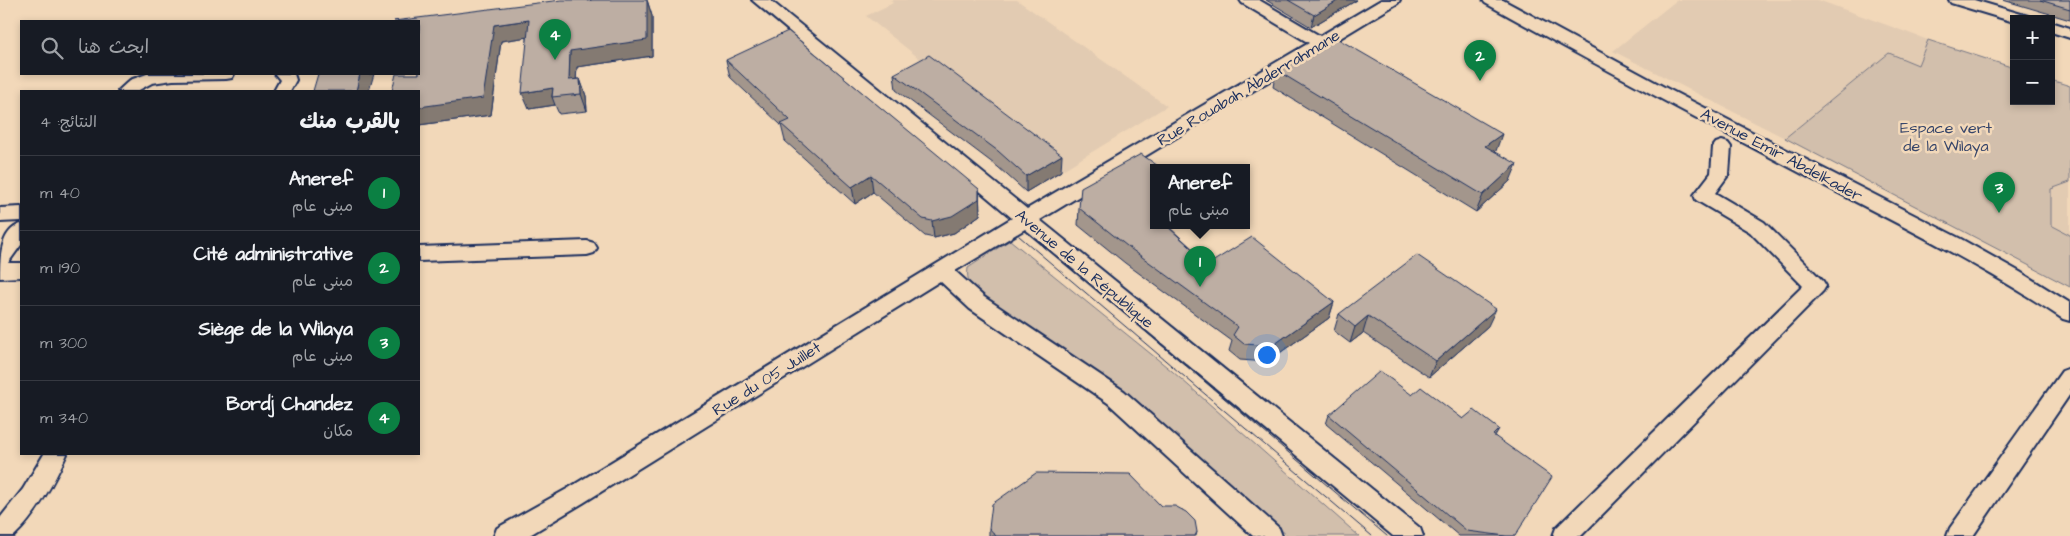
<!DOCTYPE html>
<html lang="ar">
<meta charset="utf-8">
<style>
body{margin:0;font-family:"Architects Daughter","Playpen Sans Arabic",sans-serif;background:#242831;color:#f1f3f6;direction:rtl}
.controls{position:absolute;right:15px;top:15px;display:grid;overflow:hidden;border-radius:0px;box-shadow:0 2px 8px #0003}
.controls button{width:45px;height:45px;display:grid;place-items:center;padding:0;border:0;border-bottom:1px solid #363941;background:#171b24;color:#f1f3f6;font:25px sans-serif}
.you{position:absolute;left:1266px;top:354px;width:18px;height:18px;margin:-12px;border:4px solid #fff;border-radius:50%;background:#1a73e8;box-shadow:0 0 0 8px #1a73e833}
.badge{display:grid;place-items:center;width:32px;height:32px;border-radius:50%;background:#0b8043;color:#fff;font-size:16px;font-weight:700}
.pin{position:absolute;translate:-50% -41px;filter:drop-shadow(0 1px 2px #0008)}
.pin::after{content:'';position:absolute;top:26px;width:18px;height:15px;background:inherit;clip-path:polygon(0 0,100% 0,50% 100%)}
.popup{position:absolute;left:1150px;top:164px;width:100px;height:65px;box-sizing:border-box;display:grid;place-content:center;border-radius:0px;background:#171b24;filter:drop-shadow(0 1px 4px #0005);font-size:16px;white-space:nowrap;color:#9ea1a6}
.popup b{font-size:19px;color:#f1f3f6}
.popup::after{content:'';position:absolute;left:50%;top:100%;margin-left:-10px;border:10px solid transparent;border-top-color:#171b24}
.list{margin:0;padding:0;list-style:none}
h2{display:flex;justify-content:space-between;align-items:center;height:65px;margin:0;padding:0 20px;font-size:21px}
h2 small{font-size:16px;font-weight:400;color:#9ea1a6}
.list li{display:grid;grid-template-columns:32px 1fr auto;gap:15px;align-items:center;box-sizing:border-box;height:75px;padding:0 20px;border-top:1px solid #363941}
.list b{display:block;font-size:19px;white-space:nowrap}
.list p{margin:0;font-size:16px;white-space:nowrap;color:#9ea1a6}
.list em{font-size:16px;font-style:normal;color:#9ea1a6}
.icon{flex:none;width:28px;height:28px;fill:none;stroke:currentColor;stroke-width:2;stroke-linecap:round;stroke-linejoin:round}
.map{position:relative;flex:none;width:2070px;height:536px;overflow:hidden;direction:ltr}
.search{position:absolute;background:#171b24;box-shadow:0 2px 8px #0003;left:20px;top:20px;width:400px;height:55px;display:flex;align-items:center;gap:12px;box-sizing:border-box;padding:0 18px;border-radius:0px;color:#9ea1a6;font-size:19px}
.panel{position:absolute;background:#171b24;box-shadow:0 2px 8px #0003;left:20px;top:90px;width:400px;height:365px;border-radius:0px;direction:rtl}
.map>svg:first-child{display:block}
.built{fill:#e2cbb2}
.green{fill:#d2bfac;stroke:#767785}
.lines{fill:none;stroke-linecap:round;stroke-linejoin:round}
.minor-casing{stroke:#1b2f5e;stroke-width:4}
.minor{fill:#f2d8b9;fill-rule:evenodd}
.tram{stroke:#1b2f5e;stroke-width:1}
.wall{fill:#a3968c;stroke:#1b2f5e}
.shaded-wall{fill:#847a72;stroke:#1b2f5e}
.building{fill:#bdaea3;stroke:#1b2f5e}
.labels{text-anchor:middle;stroke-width:5;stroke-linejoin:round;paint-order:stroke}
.street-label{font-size:16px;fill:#1b2f5e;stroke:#f2d8b9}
.park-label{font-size:16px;fill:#36456a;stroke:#f2d8b9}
</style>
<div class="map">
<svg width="2070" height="536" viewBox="0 0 2070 536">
<rect width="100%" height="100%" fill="#f2d8b9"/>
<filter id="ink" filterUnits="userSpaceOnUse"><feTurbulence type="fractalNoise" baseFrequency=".02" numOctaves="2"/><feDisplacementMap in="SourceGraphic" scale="10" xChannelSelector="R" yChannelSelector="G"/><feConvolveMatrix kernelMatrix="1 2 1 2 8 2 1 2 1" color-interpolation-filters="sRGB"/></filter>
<g filter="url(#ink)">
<path class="built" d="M890 0H1017L1167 106 1061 171 866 16 893 3Z
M1677 0H1818L1928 40 2014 68V101H2051V80L2070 86V287L1785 138 1613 51Z"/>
<path class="green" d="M1928 40 2014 68V101H2051V80L2070 86V182L2051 189V225L2070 235V287L1785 138 1889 53 1918 65Z
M1010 240 1172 371 1359 536H1288L1121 391 980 296C971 287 966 281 968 268Z"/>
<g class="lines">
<g class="minor-casing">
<path id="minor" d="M752 0H770L1027 209 1309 43 1242 3 1240 0H1259L1320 36 1381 0H1400L1398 3 1040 220 1420 528 1423 536H1393L1025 229 955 271 984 297 1124 391 1279 528 1282 536H1253L1108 403 970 309 940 281 583 503 528 536H494L497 528 567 489 1012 218Z
M1483 0H1503L1668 89 1961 239 2020 272 2070 303V321L2063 319C1987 268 1906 228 1825 186 1711 126 1598 66 1485 3Z
M1949 0H1974L2028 16 2030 19H2014V22L1951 3Z
M2051 22 2070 28V38L2051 32Z
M147 74H234L232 78 226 79 173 80 152 83 137 91H118L130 80Z
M275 74H294L296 80 290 91H274L280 80Z
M1722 141 1728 143 1731 147 1729 174 1715 193 1764 222 1823 281 1826 286 1823 291 1581 536H1553L1556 528 1803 286 1750 232 1696 200 1694 195 1711 173 1713 147 1716 143Z
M21 207V221L0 222V208Z
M21 224V245L8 263H21V277L0 278C0 258 0 231 21 224Z
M587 241 594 243 597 248 594 253 587 255 419 261V247Z
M2070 368V394L1973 536H1947L1950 528 2062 371Z
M44 454H67C54 482 37 515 14 536H0V518L23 489Z"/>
</g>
<use href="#minor" class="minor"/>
<path class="tram" d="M1028 232 1387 536
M1019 236 1372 536"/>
</g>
<path class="wall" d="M647 0 652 16V56L577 67 576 79H580L586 96 587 111 559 114 555 105 529 109 527 37 501 41 491 115 419 125V21Z
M1266 0H1357L1311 27Z
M2003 0H2070V20Z
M726 60 979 189 980 215 954 233 934 238 925 236 873 192 855 204 785 141 781 125 730 77Z
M1276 70 1496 151H1495L1510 181 1476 212 1273 87Z
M894 74 1061 171 1026 192 998 167 896 90Z
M1079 208 1168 226 1209 264 1334 302 1329 318 1267 362 1240 360 1229 351 1232 341 1125 263 1078 225Z
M1339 314 1488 326 1429 377 1363 333 1350 343 1334 331Z
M1412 395 1463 419 1499 429 1495 436 1515 536H1459L1326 424 1329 415Z
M1161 506 1197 532 1196 536H989V528Z"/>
<path class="shaded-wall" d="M647 0 652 16V56L577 67 575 96 569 80 570 51Z
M1339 0H1357L1311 27 1314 15Z
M529 20 535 36 501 41 491 115 419 125V107L494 25Z
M360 74H374L369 91H356Z
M580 79 586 96 587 111 581 94Z
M553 88 552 97 555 105 529 109 522 93Z
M1502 134 1496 151 1478 163 1485 146Z
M1062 155 1061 171 1026 192V176Z
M1517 164 1510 181 1476 212 1483 195Z
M871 175 873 192 855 204 852 187Z
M979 189 980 215 954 233 934 238 932 221Z
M1334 302 1329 318 1267 362 1272 346Z
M1496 309 1488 326 1429 377 1436 361Z
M1368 316 1363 333 1350 343 1355 327Z"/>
<path class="building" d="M561 0H587V1L593 0H647V40L570 51 569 80 580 79 581 94 552 97 553 88 522 93 529 20 494 25 483 98 419 107V91H392L396 74H419V21H394Z
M1288 0H1339L1314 15Z
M2040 0H2070V9Z
M788 31 979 189V199L952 216 932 221 923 219 871 175 852 187 781 124 790 120 726 60Z
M1333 36 1502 134 1485 146 1517 164 1483 195 1276 70Z
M929 55 1062 155 1026 176 998 151 894 74Z
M318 74H360L356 91H313Z
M1141 154 1161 168H1154V226H1167L1209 264 1252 237 1334 302 1272 346 1244 344 1233 335 1238 327 1127 246 1079 208 1081 187Z
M1417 255 1496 309 1436 361 1368 316 1355 327 1339 314Z
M1380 371 1412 395 1421 387 1463 419 1474 410 1499 429 1493 435 1552 477 1515 536H1506L1467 531 1329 415Z
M1036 473 1130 474 1161 506H1175L1186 512 1195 521 1197 532 1195 536H996L989 528 992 504Z"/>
</g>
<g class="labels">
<g class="street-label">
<text transform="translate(1248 87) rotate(-31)" y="6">Rue Rouabah Abderrahmane</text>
<text transform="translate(1782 154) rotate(28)" y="6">Avenue Emir Abdelkader</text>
<text transform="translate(1085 268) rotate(40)" y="6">Avenue de la République</text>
<text transform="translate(766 378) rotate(-32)" y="6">Rue du 05 Juillet</text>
</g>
<g class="park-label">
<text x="1946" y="133">Espace vert<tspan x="1946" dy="18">de la Wilaya</tspan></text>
</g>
</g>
</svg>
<div class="controls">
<button>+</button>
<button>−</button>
</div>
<div class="you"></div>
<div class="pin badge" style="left:1200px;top:287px">1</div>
<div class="popup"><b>Aneref</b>مبنى عام</div>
<div class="pin badge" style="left:1480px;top:81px">2</div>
<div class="pin badge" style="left:1999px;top:213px">3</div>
<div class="pin badge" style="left:555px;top:60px">4</div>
<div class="search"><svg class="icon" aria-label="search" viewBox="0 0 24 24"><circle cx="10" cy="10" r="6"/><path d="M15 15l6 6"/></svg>ابحث هنا</div>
<section class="panel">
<h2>بالقرب منك<small>النتائج: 4</small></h2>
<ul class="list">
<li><span class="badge">1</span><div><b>Aneref</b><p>مبنى عام</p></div><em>40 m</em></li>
<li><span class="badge">2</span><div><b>Cité administrative</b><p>مبنى عام</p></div><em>190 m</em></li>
<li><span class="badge">3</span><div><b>Siège de la Wilaya</b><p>مبنى عام</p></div><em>300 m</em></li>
<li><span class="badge">4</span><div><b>Bordj Chandez</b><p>مكان</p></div><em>340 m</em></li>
</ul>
</section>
</div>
